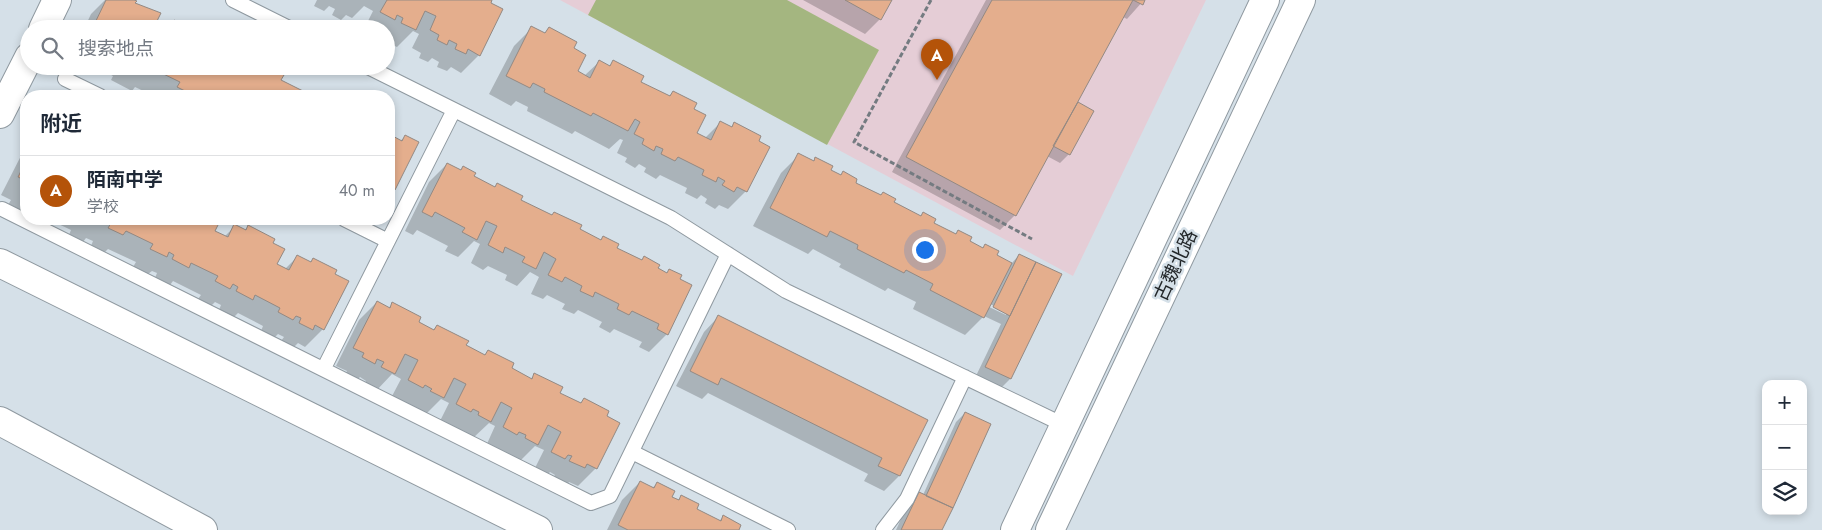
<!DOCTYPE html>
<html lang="zh">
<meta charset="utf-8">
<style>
body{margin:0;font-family:Jost,"Noto Sans SC",sans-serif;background:#f2f2f3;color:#1f2937}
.controls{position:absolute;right:15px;bottom:15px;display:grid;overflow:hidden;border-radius:10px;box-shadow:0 2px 8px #0003}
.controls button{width:45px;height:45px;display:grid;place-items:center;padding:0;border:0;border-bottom:1px solid #e0e1e3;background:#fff;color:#1f2937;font:25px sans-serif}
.you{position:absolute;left:924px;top:249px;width:18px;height:18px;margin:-12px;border:4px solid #fff;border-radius:50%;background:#1a73e8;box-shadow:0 0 0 8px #1a73e833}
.badge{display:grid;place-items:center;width:32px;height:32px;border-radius:50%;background:#b45309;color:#fff;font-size:16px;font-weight:700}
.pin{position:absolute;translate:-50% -41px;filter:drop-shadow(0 1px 2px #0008)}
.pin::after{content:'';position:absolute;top:26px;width:18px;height:15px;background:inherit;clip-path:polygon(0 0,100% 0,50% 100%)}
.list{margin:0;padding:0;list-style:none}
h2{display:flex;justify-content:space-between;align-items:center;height:65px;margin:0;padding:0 20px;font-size:21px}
h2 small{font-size:16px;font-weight:400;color:#747a83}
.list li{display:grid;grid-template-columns:32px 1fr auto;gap:15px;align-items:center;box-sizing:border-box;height:70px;padding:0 20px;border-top:1px solid #e0e1e3}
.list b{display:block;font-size:19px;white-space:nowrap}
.list p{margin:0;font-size:16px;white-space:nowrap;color:#747a83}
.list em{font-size:16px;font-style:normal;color:#747a83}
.icon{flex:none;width:28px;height:28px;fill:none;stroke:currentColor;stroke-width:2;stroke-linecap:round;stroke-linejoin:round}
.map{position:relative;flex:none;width:1822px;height:530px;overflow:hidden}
.search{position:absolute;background:#fff;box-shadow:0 2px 8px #0003;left:20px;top:20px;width:375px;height:55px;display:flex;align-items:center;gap:12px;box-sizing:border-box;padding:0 18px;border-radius:28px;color:#747a83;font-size:19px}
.panel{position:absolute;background:#fff;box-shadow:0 2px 8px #0003;left:20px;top:90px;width:375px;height:135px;border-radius:20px}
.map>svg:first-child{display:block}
.education{fill:#e5cdd6}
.green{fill:#a4b680}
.shadow{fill:#0003;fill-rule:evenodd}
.building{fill:#e4ae8d;stroke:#938983}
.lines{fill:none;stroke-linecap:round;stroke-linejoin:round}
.lane-casing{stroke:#8f99a0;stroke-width:16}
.street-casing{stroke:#8f99a0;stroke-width:30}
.secondary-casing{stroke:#8f99a0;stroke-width:30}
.path{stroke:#747b81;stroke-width:3;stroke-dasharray:5 2.5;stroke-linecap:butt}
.lane{stroke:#fff;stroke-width:14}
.street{stroke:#fff;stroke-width:28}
.secondary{stroke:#fff;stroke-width:28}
.labels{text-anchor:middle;stroke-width:5;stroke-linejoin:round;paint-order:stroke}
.street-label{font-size:19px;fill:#23272a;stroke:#d5e0e8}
</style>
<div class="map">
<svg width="1822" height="530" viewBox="0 0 1822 530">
<rect width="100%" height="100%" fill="#d5e0e8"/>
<path class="education" d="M560 0H1206L1073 276Z"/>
<path class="green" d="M596 0H787L879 50 827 145 588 15Z"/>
<path class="shadow" d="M105 0H129L152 29H84L91 14Z
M317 0H491L479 55 461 73 451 67 447 71 437 67 439 62 432 58 428 62 419 58 421 53 412 48 419 34 413 31 397 47 386 42V29H364L373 11 364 6 352 18 346 15 341 20 332 15 335 9 329 6 324 11 314 6Z
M803 0H890L880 19 865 34Z
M986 0H1144L1127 19 1123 17 1074 108 1078 104 1069 154 1060 163 1047 156 1015 215 1000 230 892 172Z
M532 28 544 34 549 29 572 48 576 72 584 76 599 62 609 66 614 62 639 82 668 97 673 92 692 109 695 133 705 138 721 122 731 128 735 124 746 191 728 209 719 205 715 209 705 203 707 199 701 195 697 199 685 193 687 188 660 175 656 179 644 172 646 168 639 164 635 168 625 162 627 158 617 153 623 140 620 139 609 149 575 131 572 134 527 111 528 107 516 101 511 106 489 94 514 46Z
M94 66H250L310 96H154L135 87 132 91 111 80 113 76Z
M389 136 400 141 405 137 394 189 389 194Z
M26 146V208L21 211 8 205 11 200 1 195Z
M799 155 812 162 816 159 829 170 982 249 985 246 995 256 1011 264 1019 255 1010 379 998 391 974 380 1001 324 984 316 965 335 913 309 916 302 888 288 885 291 839 267 841 264 813 249 808 254 753 226 781 173ZM988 303 1006 312V315L987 306Z
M447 164 460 171 463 168 472 177 494 188 497 185 519 200 600 241 603 237 615 248 657 269 667 334 649 352 639 347 642 342 614 329 610 333 599 327 602 322 578 310 574 314 562 309 565 304 547 295 543 299 531 294 539 277 530 272 517 286 505 280 507 275 488 266 483 270 471 263 480 244 474 241 458 257 445 251 448 246 417 230 413 235 405 231 429 182Z
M48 219H219L213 232 224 237 235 226 244 230 248 227 271 244 275 264 285 269 297 257 310 263 313 259 323 329 305 347 298 343 294 347 281 341 284 337 278 334 274 338 261 331 263 326 238 313 234 317 219 310 221 305 215 302 211 306 198 299 201 295 173 281 170 285 155 278 157 273 152 271 148 274 133 267 136 262 108 249 104 253 91 246 93 241 86 238 83 242 69 235 71 230Z
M377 302 388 308 393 304 417 322 433 330 437 326 465 346 484 356 488 352 510 369 530 379 535 375 558 393 580 404 584 400 596 468 578 486 569 482 566 486 552 479 555 475 550 472 546 476 534 470 544 450 535 446 519 462 507 457 509 454 486 446 495 426 489 423 472 439 461 433 462 431 455 427 452 429 439 423 449 403 441 399 425 415 413 410 414 407 406 403 404 405 391 398 401 379 392 374 376 391 364 385 366 381 360 377 356 381 345 375 347 371 336 366 359 320Z
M718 317 926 420 899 476 884 491 864 481 868 474 708 393 702 399 676 386 704 332Z
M965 413 941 530H896L907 506 919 494 923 495 956 422Z
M640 482 652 488 657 484 670 497 678 500 682 496 695 509 719 521 723 517 737 530H607L622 500Z"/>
<path class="building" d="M106 0H134L137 1 135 3 161 13 153 29H92Z
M387 0H492L491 3 503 9 480 56 468 49 466 54 455 49 457 44 449 40 447 45 437 40 439 35 430 30 436 16 425 11 416 30 401 23 403 18 397 15 395 20 380 12Z
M845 0H892L881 20Z
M992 0H1145L1143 5 1133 0 1016 216 906 157Z
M174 20 188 27 187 29H169Z
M531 26 545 33 549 27 577 42 574 48 586 55 578 71 590 78 599 60 610 66 613 60 644 76 641 82 670 96 673 91 697 103 694 109 706 115 697 133 711 140 720 121 732 127 734 122 761 136 759 141 770 147 747 192 737 187 734 192 722 185 725 181 718 177 716 182 702 175 704 170 678 157 675 161 661 154 663 149 656 146 654 151 642 144 644 139 634 134 640 122 635 119 628 131 593 113 591 116 544 92 545 89 533 83 530 88 506 76Z
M136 66H267L284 75 281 80 313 96H210L204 93 202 96H195L177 87 180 82 153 69 151 73Z
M317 92 326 96H315Z
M1078 102 1094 111 1070 155 1053 146Z
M389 134 402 141 405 135 419 142 395 190 389 186Z
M798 153 814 161 815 157 833 166 831 170 841 175 843 171 857 179 856 183 881 195 883 192 896 199 894 202 921 216 923 212 936 219 934 223 956 234 958 230 972 237 970 241 983 248 985 244 999 251 997 255 1012 263 984 318 930 290 933 284 906 270 904 273 857 249 858 245 830 231 827 237 770 208Z
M26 161V181L18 177Z
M447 163 461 170 463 166 476 173 474 176 495 187 497 183 523 196 521 200 552 215 554 212 582 225 580 229 601 240 603 236 619 244 617 248 642 260 644 256 660 265 658 268 667 273 669 269 682 275 680 279 692 285 668 335 657 329 659 324 632 311 629 315 617 309 619 304 595 292 593 297 580 291 582 286 565 277 562 282 548 275 556 259 544 252 536 269 522 262 525 257 505 247 503 253 488 245 497 226 486 221 477 240 462 232 465 228 435 212 432 217 422 212Z
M90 219H221L215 231 228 237 234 224 246 230 248 225 275 239 273 243 285 249 277 264 289 270 297 255 311 262 313 258 337 270 335 274 349 281 324 330 315 325 313 330 299 323 301 318 296 316 293 320 278 312 280 308 255 295 253 300 236 291 238 287 233 284 230 289 215 281 218 276 191 263 189 268 172 259 174 255 169 252 167 257 150 249 153 244 126 231 123 235 108 228 111 223 104 220 102 224Z
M1019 254 1036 262 1010 316 993 307Z
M1036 262 1062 274 1011 379 985 367Z
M377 301 390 308 392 302 421 317 419 322 434 330 437 325 469 341 466 345 485 355 488 350 514 363 512 368 532 379 534 373 563 387 560 393 581 403 584 398 609 411 607 416 620 423 597 469 587 464 585 468 569 461 572 456 568 455 565 459 551 452 561 432 548 425 538 445 525 438 526 435 519 432 517 435 503 427 512 408 501 402 491 422 478 415 479 412 473 409 471 412 456 404 466 384 454 378 444 398 430 391 432 389 425 385 423 388 408 380 418 360 405 354 395 374 381 367 384 362 377 359 375 364 362 357 364 353 353 348Z
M718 315 928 420 900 476 878 466 882 458 721 378 718 385 690 371Z
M965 412 991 424 953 508 926 496Z
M640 481 654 488 657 482 675 491 672 497 679 500 681 495 699 504 697 509 721 521 723 515 741 525 739 530H628L618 525Z
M919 492 953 508 942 530H901Z"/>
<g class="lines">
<g class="lane-casing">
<path id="lane" d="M233 0 291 29
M366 66 671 218 786 291 1064 425
M65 79 100 96
M2 209 591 503 610 496 728 254
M344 219 388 241
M324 368 454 110
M632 452 788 530
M883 530 907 499 965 377"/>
</g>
<g class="street-casing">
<path id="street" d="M43 29 57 0
M0 114 29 57
M0 263 538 530
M0 421 203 530"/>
</g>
<g class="secondary-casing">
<path id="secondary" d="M1015 530 1265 0
M1050 530 1301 0"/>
</g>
<path class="path" d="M931 0 854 142 1032 239"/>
<use href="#lane" class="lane"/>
<use href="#street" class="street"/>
<use href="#secondary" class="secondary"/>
</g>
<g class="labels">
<g class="street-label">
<text transform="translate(1175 265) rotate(-65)" y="7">古魏北路</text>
</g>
</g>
</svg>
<div class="controls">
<button>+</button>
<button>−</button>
<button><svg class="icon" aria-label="layers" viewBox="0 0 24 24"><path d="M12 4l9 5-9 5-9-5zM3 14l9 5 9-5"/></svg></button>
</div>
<div class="you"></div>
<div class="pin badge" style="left:937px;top:80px">A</div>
<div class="search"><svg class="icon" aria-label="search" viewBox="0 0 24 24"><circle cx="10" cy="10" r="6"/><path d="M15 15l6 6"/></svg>搜索地点</div>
<section class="panel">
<h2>附近<small></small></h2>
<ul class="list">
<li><span class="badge">A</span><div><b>陌南中学</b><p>学校</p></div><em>40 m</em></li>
</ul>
</section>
</div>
